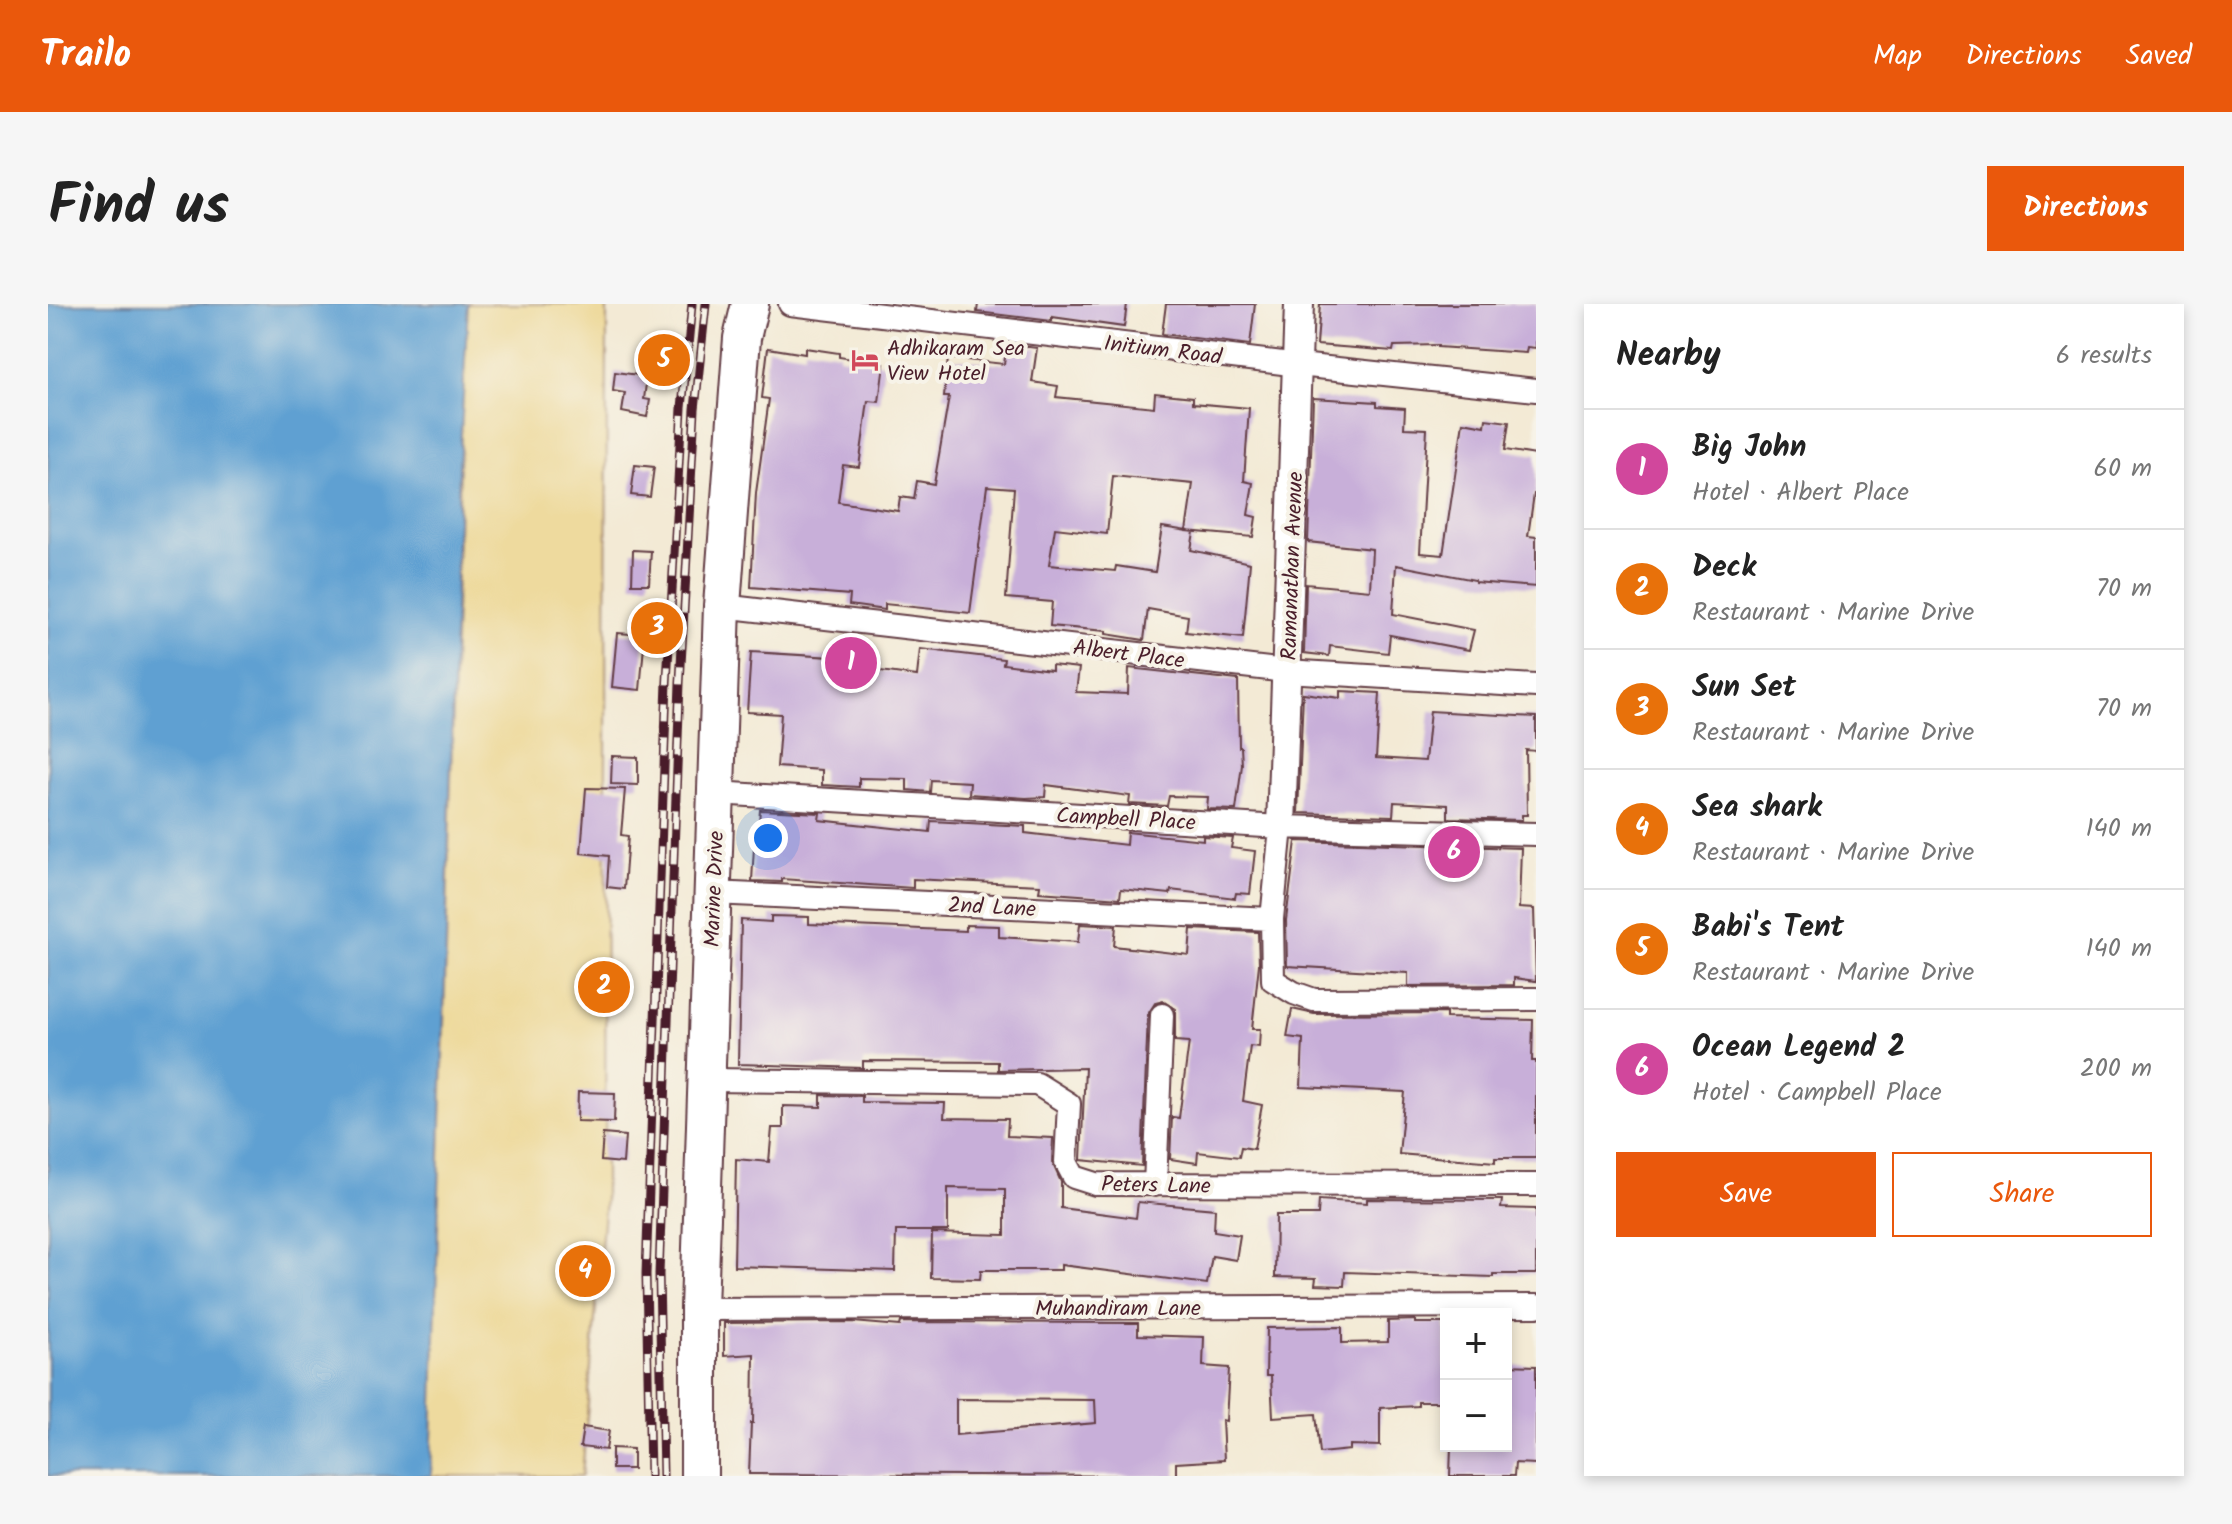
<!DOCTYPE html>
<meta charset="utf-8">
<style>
body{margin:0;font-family:Kalam,sans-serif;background:#f6f6f6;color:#222}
.controls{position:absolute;right:24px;bottom:24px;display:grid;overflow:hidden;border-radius:0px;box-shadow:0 4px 12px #0003}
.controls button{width:72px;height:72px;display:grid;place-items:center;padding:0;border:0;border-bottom:2px solid #e0e0e0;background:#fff;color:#222;font:40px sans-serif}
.you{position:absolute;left:720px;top:534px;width:28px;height:28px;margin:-20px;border:6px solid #fff;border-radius:50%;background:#1a73e8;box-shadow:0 0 0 12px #1a73e833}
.badge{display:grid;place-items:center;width:52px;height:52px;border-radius:50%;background:#ea580c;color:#fff;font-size:26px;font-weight:700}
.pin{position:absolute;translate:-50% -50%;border:4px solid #fff;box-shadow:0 2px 8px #0006}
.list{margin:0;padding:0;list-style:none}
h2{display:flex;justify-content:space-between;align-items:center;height:104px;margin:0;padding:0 32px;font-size:34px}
h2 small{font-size:26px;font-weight:400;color:#767676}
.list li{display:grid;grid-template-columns:52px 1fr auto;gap:24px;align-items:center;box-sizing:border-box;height:120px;padding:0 32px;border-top:2px solid #e0e0e0}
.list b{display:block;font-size:30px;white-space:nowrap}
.list p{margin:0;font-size:26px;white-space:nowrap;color:#767676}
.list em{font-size:26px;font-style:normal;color:#767676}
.actions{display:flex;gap:16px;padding:24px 32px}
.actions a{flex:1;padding:18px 0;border:2px solid #ea580c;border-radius:0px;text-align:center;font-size:28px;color:#ea580c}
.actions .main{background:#ea580c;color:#fff}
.map{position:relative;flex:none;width:1488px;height:1172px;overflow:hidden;border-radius:0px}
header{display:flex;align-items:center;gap:48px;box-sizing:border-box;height:112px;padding:0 40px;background:#ea580c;color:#fff}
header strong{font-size:38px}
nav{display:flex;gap:44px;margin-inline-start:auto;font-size:28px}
.intro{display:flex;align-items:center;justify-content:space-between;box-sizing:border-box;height:192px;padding:0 48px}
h1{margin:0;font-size:56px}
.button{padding:20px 36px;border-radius:0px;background:#ea580c;color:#fff;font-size:28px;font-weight:700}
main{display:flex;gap:48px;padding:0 48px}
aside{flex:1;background:#fff;border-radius:0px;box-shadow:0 4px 12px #0003}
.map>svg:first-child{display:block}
.sand{fill:#eeda9e;stroke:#9c7c64;stroke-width:2}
.water{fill:#5fa0d2;stroke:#54607e;stroke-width:2}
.building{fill:#c8afd9;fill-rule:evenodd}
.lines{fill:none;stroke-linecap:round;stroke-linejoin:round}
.minor-casing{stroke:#633d44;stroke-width:26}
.tertiary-casing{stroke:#633d44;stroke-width:32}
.primary-casing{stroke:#633d44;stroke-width:40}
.minor{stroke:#fff;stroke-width:22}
.tertiary{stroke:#fff;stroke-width:28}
.primary{stroke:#fff;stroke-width:36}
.rail-casing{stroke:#4a1f2b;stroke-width:9}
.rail{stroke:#f7f3e8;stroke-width:6;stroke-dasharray:18;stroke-linecap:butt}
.labels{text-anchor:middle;stroke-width:8;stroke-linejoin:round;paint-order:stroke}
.poi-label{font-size:22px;fill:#4a1f2b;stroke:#f7f3e8;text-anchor:start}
.street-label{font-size:22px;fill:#4a1f2b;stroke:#f7f3e8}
</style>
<header>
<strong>Trailo</strong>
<nav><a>Map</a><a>Directions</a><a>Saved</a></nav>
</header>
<div class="intro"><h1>Find us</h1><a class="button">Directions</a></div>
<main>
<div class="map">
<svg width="1488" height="1172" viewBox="0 0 1488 1172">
<rect width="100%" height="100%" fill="#f7f3e8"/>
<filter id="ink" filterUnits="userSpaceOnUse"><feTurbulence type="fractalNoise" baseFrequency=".0125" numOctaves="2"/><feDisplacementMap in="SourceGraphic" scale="16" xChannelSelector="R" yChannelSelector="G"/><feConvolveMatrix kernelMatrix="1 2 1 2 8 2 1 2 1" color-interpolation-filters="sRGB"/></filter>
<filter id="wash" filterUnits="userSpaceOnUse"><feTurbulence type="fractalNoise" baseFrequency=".006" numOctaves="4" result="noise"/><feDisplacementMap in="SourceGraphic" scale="32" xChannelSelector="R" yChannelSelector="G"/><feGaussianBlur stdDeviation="1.8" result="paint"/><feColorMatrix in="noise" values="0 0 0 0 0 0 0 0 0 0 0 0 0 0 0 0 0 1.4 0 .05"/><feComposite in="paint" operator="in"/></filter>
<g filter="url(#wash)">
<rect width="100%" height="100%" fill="#f3ead5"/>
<path class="sand" d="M420 0H559L557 894 534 1172H383L413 133Z"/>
<path class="water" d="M0 0H420L411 164 383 1172H0Z"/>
<g id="blocks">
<path class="building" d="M930 0H1079L1076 23 1004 13V17L929 8Z
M1118 0H1207L1202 41 1114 30Z
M1272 0H1488V44L1479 43 1478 49 1390 43V41L1346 42 1345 47 1269 41Z
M959 40 989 44 984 78 1010 82 1008 93 1106 103 1107 89 1145 93V99L1201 104 1196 177 1205 179 1200 211 1208 213 1205 233 1138 227 1145 180 1065 172 1059 230 1007 224 1001 261 1067 267 1068 262 1107 268 1114 223 1146 228 1143 246 1202 259 1195 334 1138 328 1140 312 1100 305 1096 336 1058 330V327L1002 322 1004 298 958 294 966 184 939 182 922 309 837 300V306L801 301 802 291 703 283 708 189 721 95 714 94 720 44 757 50V44L791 49V53L836 60 831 98 820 97 811 163 795 161 790 198 850 207 852 193 866 195 869 177 886 180 901 93H896L900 54 956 60Z
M567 68 599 72 596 95 602 96 599 113 574 108 577 89 565 87Z
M1265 94 1329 98V102L1357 104 1356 124 1379 125 1372 249 1395 251 1415 118 1437 122 1438 115 1461 118 1457 146 1488 151V190H1486L1480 232 1488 233V283L1427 278V276L1348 261 1345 310 1426 326 1421 346 1342 331 1340 349 1282 342 1281 352 1256 349 1258 280 1322 286 1324 245 1260 238Z
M587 161 606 163 602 193 583 191Z
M585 246 603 247 601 280H584Z
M569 329 597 331 592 386 564 383Z
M872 345 956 355 955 360 1004 366V361L1031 364 1028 388 1080 390 1081 364 1190 376 1191 443H1193L1194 461 1188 506 1159 505 1160 493 1121 492 1119 502 1081 500 1082 492 998 481 997 493 978 494 921 490 922 478 883 476 882 488 859 486V475L811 474V483L774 481V466L729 463 733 410 699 408 703 348 832 356V367L869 372Z
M1292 387 1332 389 1328 454 1377 457 1382 407 1488 413V447L1478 446 1479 511H1474V516L1400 514V501L1346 498 1345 512 1250 509 1255 389 1292 394Z
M564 452 590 453V481L563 480Z
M538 484 577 485 573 531 580 532 576 585 559 583 561 552 533 549Z
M712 506 772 509 771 516 882 528 883 517 977 522V529L1078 541 1079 528 1155 536V532L1185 534 1183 544 1207 547 1202 590 1188 589 1187 594 1123 586 1122 590 1073 585 1072 594 991 588 992 581 865 575V584L734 575V578L704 577 706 543H709Z
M1248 537 1473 544 1471 604 1486 605 1488 677 1466 674V681L1360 682V669L1239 662 1238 616Z
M723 612 761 613V620L918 627V621L951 622V633L1030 638 1032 620 1068 622 1066 642 1141 651 1143 625 1210 628 1211 660 1204 725H1212L1211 743 1202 742 1195 797 1214 801 1206 845 1193 843 1191 853 1150 848 1149 859 1122 855 1124 813 1131 814 1141 738 1127 737V705L1115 697 1107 699 1100 710 1094 862 1033 856 1037 764 950 766V758L815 757V764L690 760 693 616 723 618Z
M1244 705 1266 710 1398 709V714L1485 716 1484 757H1488V854H1447V858L1351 850 1357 788 1253 783 1255 735 1239 733Z
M530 788 567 789 566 818 529 817Z
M773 791 814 792V798L897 799 896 814 960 815 959 832 1005 834 1004 858 1013 878V904L1088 914 1090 898 1167 905 1166 927 1192 931 1188 956 1164 952 1159 980 1013 961V966H933L932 975 883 974 884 929 957 931V885L900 884V927H848L847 967 686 962 688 855 721 858 724 824H735V802L773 803Z
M555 830 577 832 575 859 553 857Z
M1319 895 1454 896 1453 904 1488 905V970H1445V973L1297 968 1296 982 1267 981 1268 974 1227 973 1228 911H1270L1271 896 1319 899Z
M1367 1016V1019H1397L1398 1098H1370V1102L1332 1104V1142L1302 1141V1146L1272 1149 1268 1110 1225 1113 1223 1072H1218L1219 1024 1294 1023V1039L1340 1038V1017Z
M805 1018 852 1022 853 1018 1090 1019V1031L1156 1033 1155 1062 1181 1064 1178 1117 1174 1116 1176 1156 1128 1159V1172L701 1170 703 1119H705L706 1050 676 1052V1019ZM908 1095 1047 1096 1048 1119 908 1131Z
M1458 1061 1488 1062V1160L1467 1159 1466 1172H1402L1403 1142H1458Z
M535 1123 561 1127 558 1146 532 1143Z
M564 1144 585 1145V1165H564Z"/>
</g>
</g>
<g filter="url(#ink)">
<use href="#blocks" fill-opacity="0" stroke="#633d44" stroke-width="2"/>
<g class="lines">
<g class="minor-casing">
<path id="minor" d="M742 0 1251 61 1488 86
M674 302 1238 367 1488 382
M668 489 1233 523 1488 530
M1233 523 1224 615 1225 676 1246 689 1266 696 1488 695
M664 589 1224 615
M661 776 989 780 1021 800 1018 858 1026 873 1048 880 1488 881
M1107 881 1114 711
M651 1005 1488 1002"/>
</g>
<g class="tertiary-casing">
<path id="tertiary" d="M1233 523 1251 0"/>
</g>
<g class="primary-casing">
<path id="primary" d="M651 1172V1005L674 302 694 34 702 0"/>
</g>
<use href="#minor" class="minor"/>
<use href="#tertiary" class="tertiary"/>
<use href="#primary" class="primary"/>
<g class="rail-casing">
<path id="rail" d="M602 1172 598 970 619 378 634 104 644 0
M615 1172 611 970 632 379 647 105 658 0"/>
</g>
<use href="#rail" class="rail"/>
</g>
</g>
<defs>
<g id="hotel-bare" transform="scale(2.16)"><path d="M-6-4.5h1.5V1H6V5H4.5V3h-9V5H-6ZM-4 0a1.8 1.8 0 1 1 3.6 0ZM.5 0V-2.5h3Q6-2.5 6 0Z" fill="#d1495b" stroke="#f7f3e8" stroke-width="2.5" paint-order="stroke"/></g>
</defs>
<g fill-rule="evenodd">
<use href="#hotel-bare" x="817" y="56"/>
</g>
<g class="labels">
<g class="poi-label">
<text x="839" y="51">Adhikaram Sea<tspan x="839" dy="25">View Hotel</tspan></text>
</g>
<g class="street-label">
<text transform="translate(1115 45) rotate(7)" y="8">Initium Road</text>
<text transform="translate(1243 262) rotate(-88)" y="8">Ramanathan Avenue</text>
<text transform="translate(1081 349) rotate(7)" y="8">Albert Place</text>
<text transform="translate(1078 514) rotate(3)" y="8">Campbell Place</text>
<text transform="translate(665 585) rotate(-88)" y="8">Marine Drive</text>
<text transform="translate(944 602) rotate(3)" y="8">2nd Lane</text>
<text transform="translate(1108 880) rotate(1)" y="8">Peters Lane</text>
<text x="1070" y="1011">Muhandiram Lane</text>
</g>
</g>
</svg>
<div class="controls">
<button>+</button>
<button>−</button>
</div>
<div class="you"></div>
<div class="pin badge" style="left:803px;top:359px;background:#d1479c">1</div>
<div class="pin badge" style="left:556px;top:683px;background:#e8710a">2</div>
<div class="pin badge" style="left:609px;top:324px;background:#e8710a">3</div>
<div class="pin badge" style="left:537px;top:967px;background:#e8710a">4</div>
<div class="pin badge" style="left:616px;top:56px;background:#e8710a">5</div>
<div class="pin badge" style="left:1406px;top:548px;background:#d1479c">6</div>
</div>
<aside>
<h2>Nearby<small>6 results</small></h2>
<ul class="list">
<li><span class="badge" style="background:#d1479c">1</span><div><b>Big John</b><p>Hotel · Albert Place</p></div><em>60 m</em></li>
<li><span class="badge" style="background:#e8710a">2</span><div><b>Deck</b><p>Restaurant · Marine Drive</p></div><em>70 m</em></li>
<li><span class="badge" style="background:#e8710a">3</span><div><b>Sun Set</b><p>Restaurant · Marine Drive</p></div><em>70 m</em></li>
<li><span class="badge" style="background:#e8710a">4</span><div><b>Sea shark</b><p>Restaurant · Marine Drive</p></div><em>140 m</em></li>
<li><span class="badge" style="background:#e8710a">5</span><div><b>Babi's Tent</b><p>Restaurant · Marine Drive</p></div><em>140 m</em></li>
<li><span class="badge" style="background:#d1479c">6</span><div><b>Ocean Legend 2</b><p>Hotel · Campbell Place</p></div><em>200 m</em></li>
</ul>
<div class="actions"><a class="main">Save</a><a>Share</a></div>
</aside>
</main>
